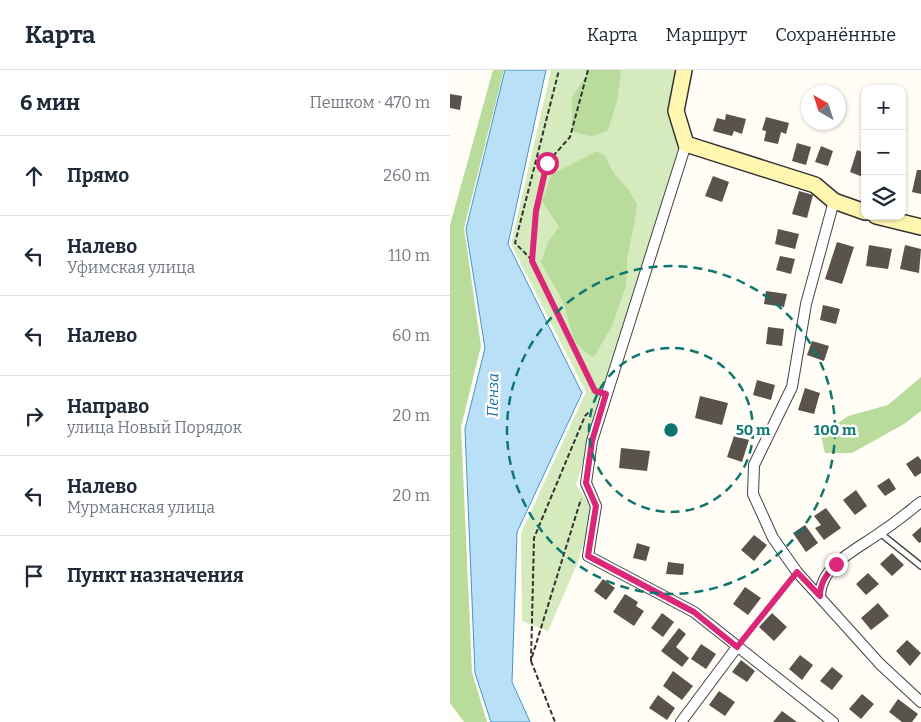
<!DOCTYPE html>
<html lang="ru">
<meta charset="utf-8">
<style>
body{margin:0;font-family:Bitter,serif;background:#f6f6f7;color:#1f2937}
.controls{position:absolute;right:15px;top:15px;display:grid;overflow:hidden;border-radius:10px;box-shadow:0 1px 4px #0004}
.controls button{width:45px;height:45px;display:grid;place-items:center;padding:0;border:0;border-bottom:1px solid #e0e1e3;background:#fff;color:#1f2937;font:25px sans-serif}
.compass{position:absolute;left:351px;top:15px;width:45px;height:45px;border-radius:50%;background:#fff;box-shadow:0 1px 4px #0004;rotate:321deg}
.stop{position:absolute;width:15px;height:15px;margin:-11px;border:4px solid #db2777;border-radius:50%;background:#fff}
.stop.end{background:#db2777;border-color:#fff;box-shadow:0 1px 5px #0008}
.list{margin:0;padding:0;list-style:none}
h2{display:flex;justify-content:space-between;align-items:center;height:65px;margin:0;padding:0 20px;font-size:21px}
h2 small{font-size:16px;font-weight:400;color:#747a83}
.list li{display:grid;grid-template-columns:32px 1fr auto;gap:15px;align-items:center;box-sizing:border-box;height:80px;padding:0 20px;border-top:1px solid #e0e1e3}
.list b{display:block;font-size:19px;white-space:nowrap}
.list p{margin:0;font-size:16px;white-space:nowrap;color:#747a83}
.list em{font-size:16px;font-style:normal;color:#747a83}
.icon{flex:none;width:28px;height:28px;fill:none;stroke:currentColor;stroke-width:2;stroke-linecap:round;stroke-linejoin:round}
.map{position:relative;flex:none;width:471px;height:652px;overflow:hidden}
header{display:flex;align-items:center;gap:30px;box-sizing:border-box;height:70px;padding:0 25px;background:#fff;border-bottom:1px solid #e0e1e3}
header strong{font-size:24px}
nav{display:flex;gap:28px;margin-inline-start:auto;font-size:18px}
main{display:flex}
aside{flex:1;background:#fff}
.map>svg:first-child{display:block}
.green{fill:#d5ebbd}
.forest{fill:#b9dc9c}
.water{fill:#b9e0f7;stroke:#3f96cf}
.building{fill:#5a524d}
.lines{fill:none;stroke-linecap:round;stroke-linejoin:round}
.lane-casing{stroke:#444;stroke-width:8}
.street-casing{stroke:#444;stroke-width:12}
.secondary-casing{stroke:#333;stroke-width:18}
.path{stroke:#333;stroke-width:2;stroke-dasharray:5 2.5;stroke-linecap:butt}
.lane{stroke:#fff;stroke-width:5}
.street{stroke:#fff;stroke-width:10}
.secondary{stroke:#fff6b0;stroke-width:15}
.route{stroke:#db2777;stroke-width:6}
.ring{fill:none;stroke:#0f766e;stroke-width:2.5;stroke-dasharray:9 6}
.labels{text-anchor:middle;stroke-width:5;stroke-linejoin:round;paint-order:stroke}
.water-label{font-size:15px;font-style:italic;fill:#1768a6;stroke:#fff}
.centre{fill:#0f766e;stroke:#fff;stroke-width:2.5}
.ring-label{font-size:15px;text-anchor:middle;font-weight:bold;fill:#0f766e;stroke:#fff;stroke-width:5;stroke-linejoin:round;paint-order:stroke}
</style>
<header>
<strong>Карта</strong>
<nav><a>Карта</a><a>Маршрут</a><a>Сохранённые</a></nav>
</header>
<main>
<aside>
<h2>6 мин<small>Пешком · 470 m</small></h2>
<ul class="list">
<li><svg class="icon" aria-label="ahead" viewBox="0 0 24 24"><path d="M12 20V5M6 11l6-6 6 6"/></svg><div><b>Прямо</b></div><em>260 m</em></li>
<li><svg class="icon" aria-label="left" viewBox="0 0 24 24"><path d="M17 20v-9H6M10 6l-5 5 5 5"/></svg><div><b>Налево</b><p>Уфимская улица</p></div><em>110 m</em></li>
<li><svg class="icon" aria-label="left" viewBox="0 0 24 24"><path d="M17 20v-9H6M10 6l-5 5 5 5"/></svg><div><b>Налево</b></div><em>60 m</em></li>
<li><svg class="icon" aria-label="right" viewBox="0 0 24 24"><path d="M7 20v-9h11M14 6l5 5-5 5"/></svg><div><b>Направо</b><p>улица Новый Порядок</p></div><em>20 m</em></li>
<li><svg class="icon" aria-label="left" viewBox="0 0 24 24"><path d="M17 20v-9H6M10 6l-5 5 5 5"/></svg><div><b>Налево</b><p>Мурманская улица</p></div><em>20 m</em></li>
<li><svg class="icon" aria-label="arrive" viewBox="0 0 24 24"><path d="M6 21V4h12l-3 4 3 4H6"/></svg><div><b>Пункт назначения</b></div></li>
</ul>
</aside>
<div class="map">
<svg width="471" height="652" viewBox="0 0 471 652">
<rect width="100%" height="100%" fill="#fffdf5"/>
<path class="green" d="M101 0H226L218 36 230 75 126 415 143 440 128 492 98 561 72 551 71 463 136 322 61 174Z"/>
<path class="forest" d="M43 0H54L14 158 31 276 11 357 22 602 37 652H14L0 633V155Z
M140 0H170L171 3 167 32 158 60 142 67 122 61V27Z
M147 81 155 86 165 105 178 119 187 134 184 155 177 189 176 216 162 256 144 287C117 275 122 253 112 230 106 217 97 205 91 192L98 172 109 157 92 131 102 104Z
M471 307V341L454 354 402 383H375L371 365 398 346 438 335Z"/>
<path class="water" d="M55 0H96L58 174 132 323 67 462 62 612 80 652H41L25 603 15 359 35 278 16 159Z"/>
<path class="building" d="M0 24 12 26 10 40 0 38Z
M276 44 296 49 292 64 284 61 282 66 263 61 267 48 275 50Z
M316 47 339 53 336 64 331 62 328 74 314 71 316 61 312 60Z
M347 73 361 77 356 95 342 91Z
M371 76 383 81 378 96 365 92Z
M407 80 415 83 413 107 400 102Z
M467 100H471V124L462 122Z
M263 106 279 112 272 132 255 126Z
M349 121 363 125 357 148 342 144Z
M328 159 349 164 345 179 325 174Z
M387 172 404 177 392 214 375 209Z
M419 175 442 179 438 199 416 196Z
M455 175 471 179 469 203 450 199Z
M330 186 345 189 341 204 326 200Z
M316 221 337 224 334 237 314 234Z
M373 235 390 239 386 254 370 250Z
M318 257 334 259 332 276 316 274Z
M362 271 379 276 374 291 357 285Z
M307 310 325 315 321 330 303 325Z
M355 318 370 323 364 344 348 340Z
M250 326 278 333 272 355 245 348Z
M284 366 299 370 292 392 277 387Z
M171 378 200 381 197 401 169 398Z
M468 386 471 390V403L465 407 456 394Z
M439 408 446 419 435 426 427 416Z
M406 420 417 436 405 445 393 430Z
M376 438 391 458 374 470 365 458 371 455 364 446Z
M355 455 368 473 356 482 343 463Z
M471 457V472L469 473 462 465Z
M304 465 317 475 304 491 291 480Z
M187 473 200 477 196 491 183 488Z
M442 483 454 495 442 506 430 494Z
M218 492 234 494 233 505 216 504Z
M418 503 429 514 416 525 406 514Z
M153 509 165 518 156 530 144 521Z
M295 517 311 528 298 545 283 534Z
M175 524 188 532 186 536 194 541 184 556 163 542Z
M428 533 439 546 421 560 411 548Z
M212 543 224 552 213 567 201 558Z
M322 543 337 557 324 571 309 557Z
M229 558 236 564 226 577 239 588 232 597 211 581Z
M457 570 471 583 460 596 446 581Z
M251 574 266 584 256 599 241 589Z
M350 585 363 595 352 610 339 599Z
M291 590 305 601 297 612 282 602Z
M382 597 393 606 382 620 370 611Z
M223 601 243 616 232 630 213 616Z
M269 621 285 632 275 646 259 635Z
M412 624 424 634 411 649 399 639Z
M208 625 225 638 217 650 199 638Z
M448 629 468 644 462 652H452L439 642Z
M332 641 347 652H323Z"/>
<g class="lines">
<g class="lane-casing">
<path id="lane" d="M430 463 471 496"/>
</g>
<g class="street-casing">
<path id="street" d="M236 74 142 371 136 413 146 436 138 486 244 542 383 652
M384 131 356 234 342 317 304 395 303 424 323 468 347 502 430 594 471 632
M370 526C371 494 408 479 431 462 445 453 458 442 471 432
M231 652 287 577"/>
</g>
<g class="secondary-casing">
<path id="secondary" d="M234 0 226 41 236 74 365 115 384 131 415 142
M426 146 471 157"/>
</g>
<path class="path" d="M138 0 120 67 97 93 86 141 82 191 145 321H148
M82 190 65 173 109 0
M294 568 341 510
M82 587 131 429
M81 591 84 468 135 346 140 341
M81 591 105 652"/>
<use href="#lane" class="lane"/>
<use href="#street" class="street"/>
<use href="#secondary" class="secondary"/>
</g>
<g class="lines">
<path class="route" d="M97 93 86 141 82 191 145 321 156 324 142 371 136 413 146 436 138 486 244 542 287 577 347 502 370 526C370 512 377 504 386 494"/>
</g>
<g class="ring">
<circle cx="221" cy="360" r="82"/>
<circle cx="221" cy="360" r="164"/>
</g>
<g class="labels">
<g class="water-label">
<text transform="translate(43 325) rotate(-89)" y="5">Пенза</text>
</g>
</g>
<circle cx="221" cy="360" r="8" class="centre"/>
<g class="ring-label">
<text x="303" y="365">50 m</text>
<text x="385" y="365">100 m</text>
</g>
</svg>
<div class="controls">
<button>+</button>
<button>−</button>
<button><svg class="icon" aria-label="layers" viewBox="0 0 24 24"><path d="M12 4l9 5-9 5-9-5zM3 14l9 5 9-5"/></svg></button>
</div>
<svg class="compass" viewBox="-18 -18 36 36"><path d="M0-13l5 13h-10z" fill="#e53935"/><path d="M0 13l5-13h-10z" fill="#747a83"/></svg>
<div class="stop" style="left:97px;top:93px"></div>
<div class="stop end" style="left:386px;top:494px"></div>
</div>
</main>
